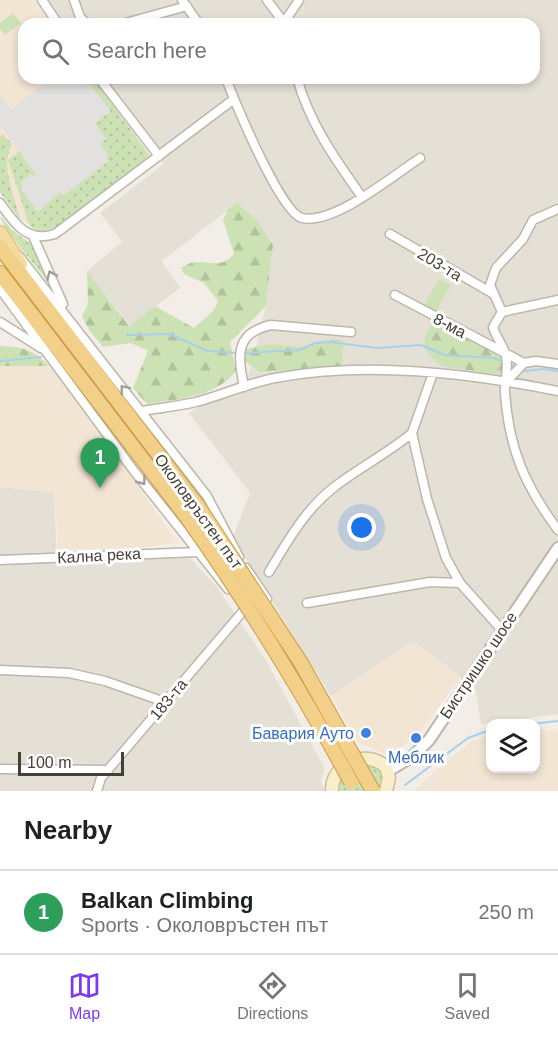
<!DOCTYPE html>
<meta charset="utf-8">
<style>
body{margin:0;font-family:Arial,sans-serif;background:#f2f2f2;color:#202124}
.controls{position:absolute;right:18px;bottom:18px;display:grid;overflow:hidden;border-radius:12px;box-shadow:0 3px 9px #0003}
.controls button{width:54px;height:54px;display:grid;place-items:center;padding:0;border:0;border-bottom:2px solid #e0e0e0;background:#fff;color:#202124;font:30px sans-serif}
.scale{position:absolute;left:18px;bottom:15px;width:106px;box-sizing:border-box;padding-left:6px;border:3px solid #443f37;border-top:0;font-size:16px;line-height:21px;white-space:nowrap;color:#443f37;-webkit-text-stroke:4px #fff;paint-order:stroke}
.you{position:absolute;left:362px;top:528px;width:21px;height:21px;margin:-15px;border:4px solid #fff;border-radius:50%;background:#1a73e8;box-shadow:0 0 0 9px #1a73e833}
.badge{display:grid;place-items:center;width:39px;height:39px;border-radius:50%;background:#7c3aed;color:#fff;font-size:20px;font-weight:700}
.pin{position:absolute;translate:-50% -50px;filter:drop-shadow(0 2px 3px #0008)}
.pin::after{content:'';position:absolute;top:32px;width:21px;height:18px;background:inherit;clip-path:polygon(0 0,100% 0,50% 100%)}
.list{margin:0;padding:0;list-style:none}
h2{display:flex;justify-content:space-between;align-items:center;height:78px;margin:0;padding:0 24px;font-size:26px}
h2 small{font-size:20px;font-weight:400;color:#757577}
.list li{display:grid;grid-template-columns:39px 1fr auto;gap:18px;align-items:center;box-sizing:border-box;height:84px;padding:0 24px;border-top:2px solid #e0e0e0}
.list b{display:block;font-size:22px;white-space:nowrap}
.list p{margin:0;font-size:20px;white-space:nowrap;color:#757577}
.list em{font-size:20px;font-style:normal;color:#757577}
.icon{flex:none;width:33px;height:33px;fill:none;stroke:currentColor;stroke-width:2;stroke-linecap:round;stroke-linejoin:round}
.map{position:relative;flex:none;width:558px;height:791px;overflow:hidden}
.search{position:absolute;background:#fff;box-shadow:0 3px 9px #0003;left:18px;right:18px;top:18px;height:66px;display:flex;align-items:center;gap:15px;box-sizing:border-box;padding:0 21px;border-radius:18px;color:#757577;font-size:22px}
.sheet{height:162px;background:#fff}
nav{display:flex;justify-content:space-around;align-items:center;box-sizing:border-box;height:84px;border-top:2px solid #e0e0e0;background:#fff;font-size:16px;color:#757577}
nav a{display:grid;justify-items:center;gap:3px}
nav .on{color:#7c3aed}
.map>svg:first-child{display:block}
.residential{fill:#e5e0d6}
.commercial{fill:#f2e5d4}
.grass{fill:url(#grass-dots)}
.forest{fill:url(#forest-firs)}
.pitch{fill:#cde2b4}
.parking{fill:#e3e1df}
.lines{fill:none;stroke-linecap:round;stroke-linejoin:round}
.stream{stroke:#a9cfe9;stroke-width:2}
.minor-casing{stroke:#bcb6ab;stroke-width:11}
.tertiary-casing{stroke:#bcb6ab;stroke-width:14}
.secondary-casing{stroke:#cdc09b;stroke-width:15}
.primary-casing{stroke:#d7b86f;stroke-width:16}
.trunk-casing{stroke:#cd9b45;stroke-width:16}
.minor{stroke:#fff;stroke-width:8}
.tertiary{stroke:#fff;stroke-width:10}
.secondary{stroke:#f9edca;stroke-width:12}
.primary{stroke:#f4db9e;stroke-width:14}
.trunk{stroke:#f2d089;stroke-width:14}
.trunk-bridge-casing{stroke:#cd9b45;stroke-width:16;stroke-linecap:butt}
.trunk-bridge{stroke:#f2d089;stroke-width:14}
.oneway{stroke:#a29f9b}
.shop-dot{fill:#3f7fe0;stroke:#fff;stroke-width:2}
.labels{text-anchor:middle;stroke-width:6;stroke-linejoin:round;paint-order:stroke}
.street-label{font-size:16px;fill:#443f37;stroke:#fff}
.shop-label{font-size:16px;fill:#366cbe;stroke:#fff;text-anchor:end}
</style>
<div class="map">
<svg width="558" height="791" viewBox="0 0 558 791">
<defs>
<pattern id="grass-dots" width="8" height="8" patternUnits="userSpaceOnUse" patternTransform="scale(1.5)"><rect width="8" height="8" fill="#cde2b4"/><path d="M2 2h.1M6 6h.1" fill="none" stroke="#b1c39b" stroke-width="1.8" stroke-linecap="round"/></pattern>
<pattern id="forest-firs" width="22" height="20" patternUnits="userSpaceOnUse" patternTransform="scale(1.5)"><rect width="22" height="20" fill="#cde2b4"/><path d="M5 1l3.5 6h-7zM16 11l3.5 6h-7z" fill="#b1c39b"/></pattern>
</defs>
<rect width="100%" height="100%" fill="#f2eee7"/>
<path class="residential" d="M42 0H558V714L481 724 475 689 414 641 331 696 248 562 233 537 250 493 189 413 249 374 266 306 273 245 257 220 237 203 162 261 180 288 130 326 87 271 122 242 100 213 164 164 99 78H534V24H58Z
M0 487 54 492 57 564 188 556 217 587 267 662 325 769 321 780 325 791H0Z"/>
<path class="commercial" d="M0 0H35L51 24H24V78H92L148 153 34 228 20 219 0 181Z
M0 366H49L79 402 178 543 123 550 58 549 54 492 0 487Z
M414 641 461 677 422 730 391 756 359 743 331 696Z
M536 729 558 732V791H413L470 742 490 735V768H536Z"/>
<path class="grass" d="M85 78H93L150 156 57 227C48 231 35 234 29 224L8 160 19 151 36 174 34 177 32 174 21 182 23 185H38L50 199 60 192 63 195 108 161 106 157 108 155 100 144 106 138 70 142 110 111Z
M3 135 12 144C0 164 14 197 21 221L0 192V137Z
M0 216 12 230 31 244 48 282 6 229Z
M0 257 41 311 38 312 0 262Z
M364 764C380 765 389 777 378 791H338L339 781 351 768Z"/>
<path class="forest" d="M237 203 257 220 273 245 266 306 230 342 236 371C214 398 179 399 147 404L133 388 148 351 131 343 103 347 89 330 82 316 88 304 87 271 129 326 155 306 194 328 214 310 218 301 204 283 184 274 181 268C185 266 191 262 195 262 212 261 221 269 234 254L223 220 229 208Z
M433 320 503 357V373L494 374 442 366C420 350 421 343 433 320Z
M328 339 343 341 342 367 260 372 244 361 246 349 272 344 300 347Z
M0 346C22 347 34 349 49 366H0Z"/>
<path class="pitch" d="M13 13 21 23 5 35 0 29V23Z
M439 279 451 285 436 312 424 305Z"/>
<path class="parking" d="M52 78H85L111 111 95 123 106 139 100 144 108 156 106 158 109 161 63 196 60 192 38 212 20 188 23 185 21 182 31 173 34 177 36 174 0 125V95L11 109Z
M234 78H260L237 88Z
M186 123 189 128 168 144 165 140Z"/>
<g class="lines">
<path class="stream" d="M127 335 169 334 208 351 239 353
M244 353 300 350 315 343 330 342 377 348 421 345 445 355 494 358 504 362
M0 361 41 357
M509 364 525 371 543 369 558 371
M531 724 558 721
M405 785 468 738 490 730"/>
<g class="minor-casing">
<path id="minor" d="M42 0 58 24
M74 0 80 17 87 24
M182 0 199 24
M267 0 285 24
M122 24 187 6
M283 24 299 0
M99 78 159 156
M226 78C234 101 281 213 302 218 334 225 394 175 420 158
M297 78C310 124 335 159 362 197
M0 203C14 223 27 243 55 234L234 99
M390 234 492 293
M33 236 63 304
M19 256 207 496 239 557
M0 289 134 471 228 589
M395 295 524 363 536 361 558 364
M502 312 493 327C496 338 504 346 506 356 509 369 504 381 505 393 509 449 525 486 558 530
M502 312 490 285 496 268 523 239 533 220 558 209
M502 312 558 300
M0 322 41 348
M433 373 412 433 427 499 446 558 460 583 501 629
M507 381 524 363
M244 387C238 356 234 333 271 325L351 332
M142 411C160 408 178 406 196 402 223 395 248 383 275 378 367 361 468 373 558 391
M0 560 197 552
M246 568 267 599
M269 572C287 542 305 510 333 488 358 468 387 454 412 433
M307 603 430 582 460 583
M0 670 69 673 105 681 165 702
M0 769 108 770
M97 791 101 778 244 610"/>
</g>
<g class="tertiary-casing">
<path id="tertiary" d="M388 771 413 756 429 740 558 548"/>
</g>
<g class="secondary-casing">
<path id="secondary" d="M332 791C331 764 366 748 386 767L389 778 386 791"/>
</g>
<g class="primary-casing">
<path id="primary" d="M0 233 20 264"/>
</g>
<g class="trunk-casing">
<path id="trunk" d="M0 247 198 506
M0 273 186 516"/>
</g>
<use href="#minor" class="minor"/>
<use href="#tertiary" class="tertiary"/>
<use href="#secondary" class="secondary"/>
<use href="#primary" class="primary"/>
<use href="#trunk" class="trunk"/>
<g class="trunk-bridge-casing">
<path id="trunk-bridge" d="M198 506 301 663 373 791
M186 516C247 602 301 690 351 782"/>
</g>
<use href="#trunk-bridge" class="trunk-bridge"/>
</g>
<defs><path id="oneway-chevron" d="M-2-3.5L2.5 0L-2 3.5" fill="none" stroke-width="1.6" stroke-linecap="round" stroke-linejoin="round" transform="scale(1.5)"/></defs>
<g class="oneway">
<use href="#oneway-chevron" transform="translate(51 275) rotate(-114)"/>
<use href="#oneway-chevron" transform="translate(124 389) rotate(-128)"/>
<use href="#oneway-chevron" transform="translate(142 481) rotate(53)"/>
</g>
<g class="shop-dot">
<circle cx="366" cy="733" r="6"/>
<circle cx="416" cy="738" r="6"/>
</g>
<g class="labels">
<g class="street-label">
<text transform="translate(440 264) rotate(31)" y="6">203-та</text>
<text transform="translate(450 325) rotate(28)" y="6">8-ма</text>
<text transform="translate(199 511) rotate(54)" y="6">Околовръстен път</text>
<text transform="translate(99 555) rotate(-3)" y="6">Кална река</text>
<text transform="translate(478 665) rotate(-56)" y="6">Бистришко шосе</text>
<text transform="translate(168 699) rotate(-50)" y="6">183-та</text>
</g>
<g class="shop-label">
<text x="354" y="739">Бавария Ауто</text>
<text x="416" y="763" text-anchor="middle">Меблик</text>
</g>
</g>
</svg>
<div class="controls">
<button><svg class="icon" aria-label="layers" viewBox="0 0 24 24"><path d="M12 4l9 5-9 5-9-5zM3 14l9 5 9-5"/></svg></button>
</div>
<div class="scale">100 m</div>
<div class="you"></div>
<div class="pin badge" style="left:100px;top:488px;background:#2e9e5b">1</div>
<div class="search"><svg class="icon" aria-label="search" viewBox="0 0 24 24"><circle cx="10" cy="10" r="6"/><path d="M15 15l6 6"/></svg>Search here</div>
</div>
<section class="sheet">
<h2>Nearby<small></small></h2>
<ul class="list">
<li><span class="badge" style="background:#2e9e5b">1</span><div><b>Balkan Climbing</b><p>Sports · Околовръстен път</p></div><em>250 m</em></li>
</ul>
</section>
<nav>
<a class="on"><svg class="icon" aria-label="map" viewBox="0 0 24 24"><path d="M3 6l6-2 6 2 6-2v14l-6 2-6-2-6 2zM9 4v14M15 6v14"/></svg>Map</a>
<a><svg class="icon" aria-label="directions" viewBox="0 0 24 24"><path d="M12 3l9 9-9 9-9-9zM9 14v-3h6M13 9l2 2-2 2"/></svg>Directions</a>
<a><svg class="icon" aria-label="saved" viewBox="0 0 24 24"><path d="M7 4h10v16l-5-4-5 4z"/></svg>Saved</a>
</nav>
